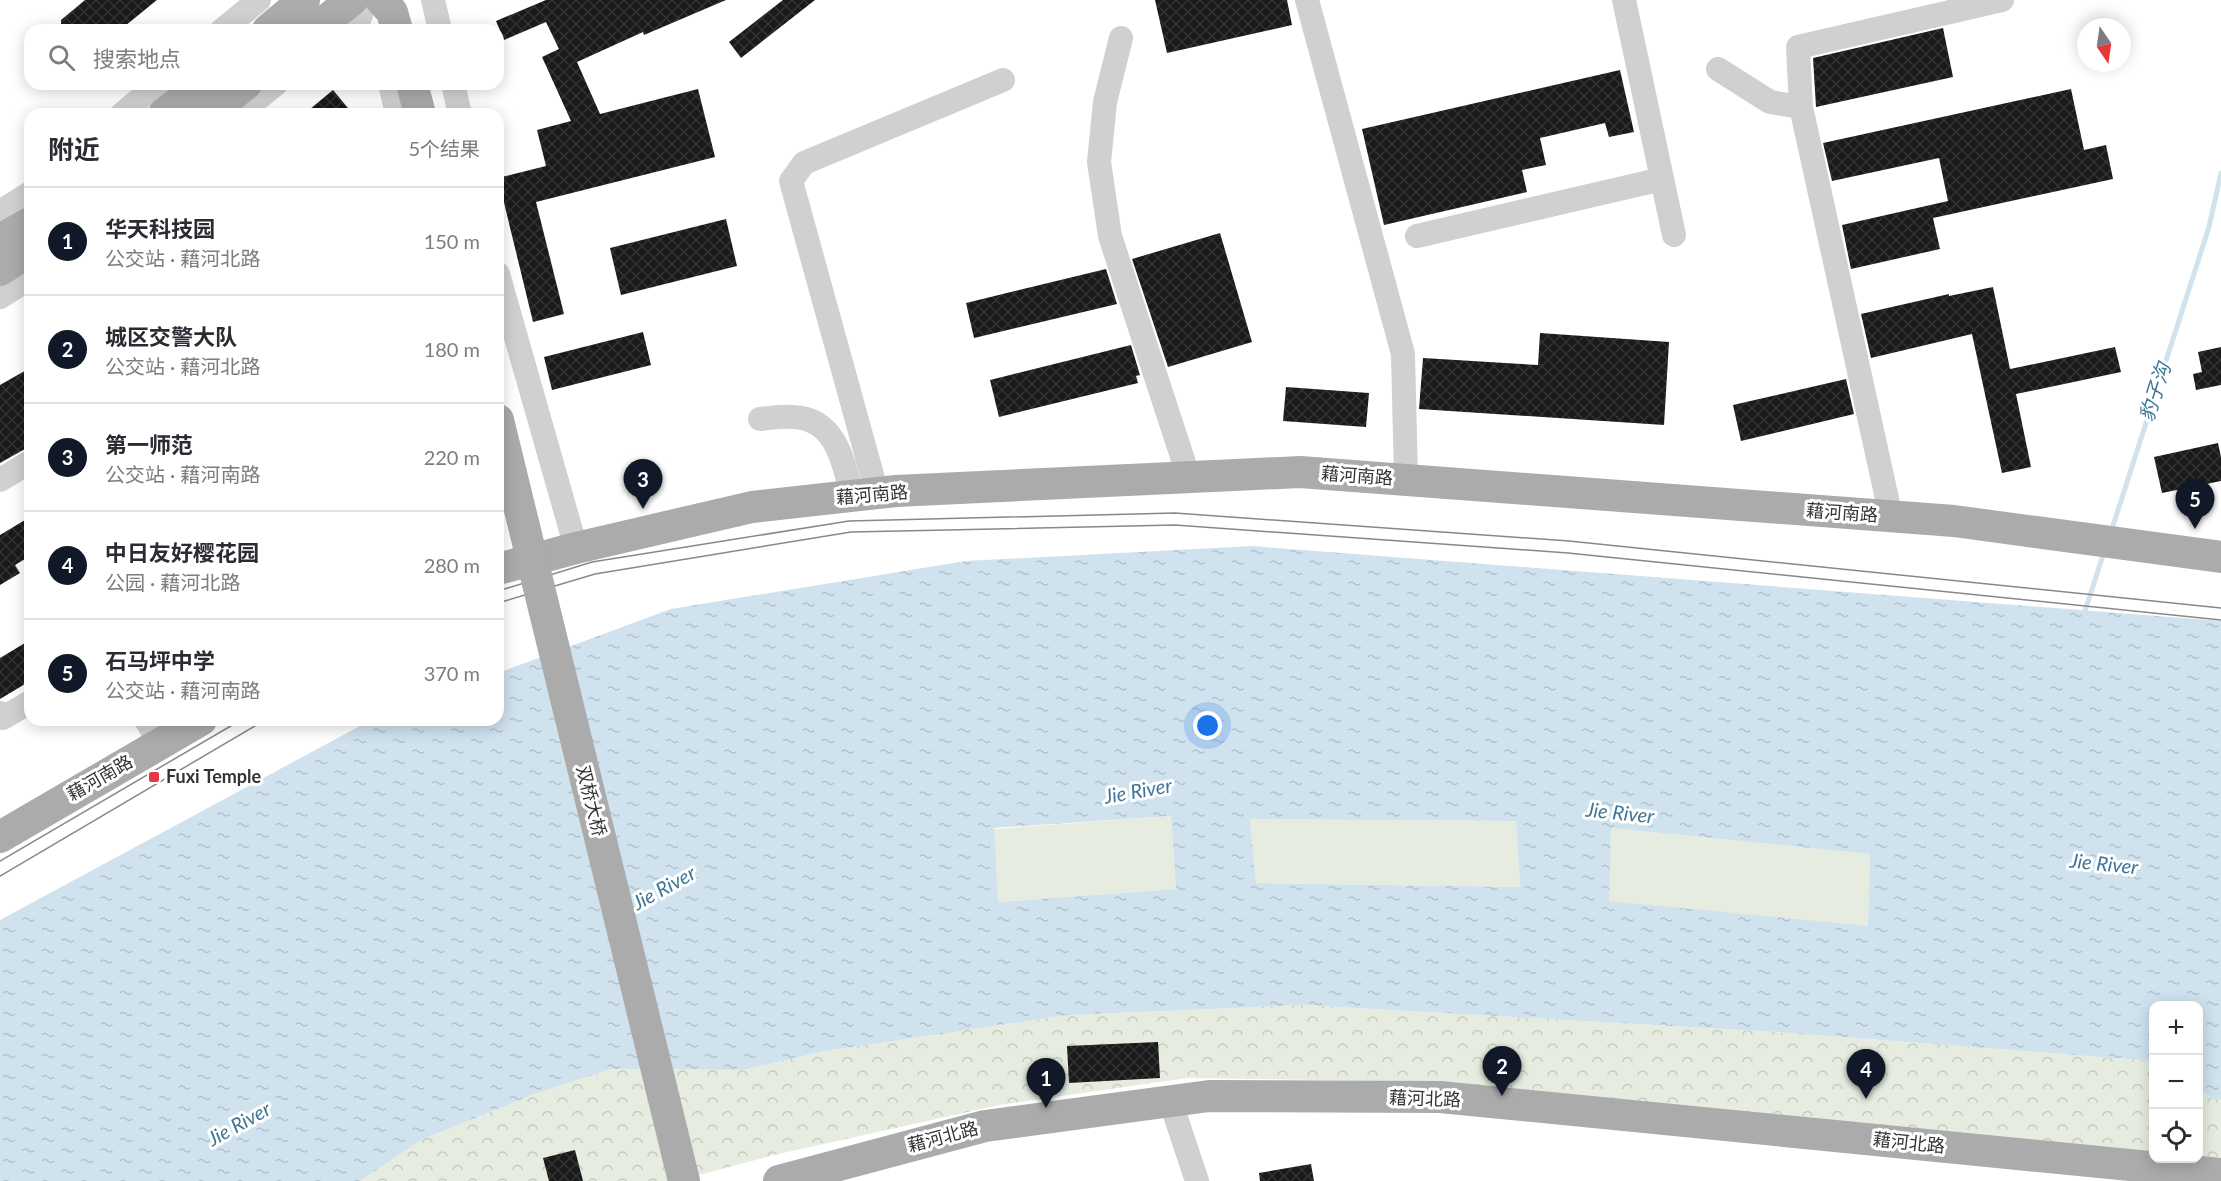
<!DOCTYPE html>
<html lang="zh">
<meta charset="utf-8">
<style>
body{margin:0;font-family:Lato,"Noto Sans SC",sans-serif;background:#f2f2f3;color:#2b2b33}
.controls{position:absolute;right:18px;bottom:18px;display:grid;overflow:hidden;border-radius:12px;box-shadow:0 3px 15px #0003}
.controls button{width:54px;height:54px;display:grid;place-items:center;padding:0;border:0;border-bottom:2px solid #e1e1e2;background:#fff;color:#2b2b33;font:30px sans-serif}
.compass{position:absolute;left:2077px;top:18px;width:54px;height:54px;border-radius:50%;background:#fff;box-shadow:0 3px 15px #0003;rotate:167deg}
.you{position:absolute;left:1208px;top:726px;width:21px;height:21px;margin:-15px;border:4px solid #fff;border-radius:50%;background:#1a73e8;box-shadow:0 0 0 9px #1a73e833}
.badge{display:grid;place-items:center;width:39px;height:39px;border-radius:50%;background:#111827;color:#fff;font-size:20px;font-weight:700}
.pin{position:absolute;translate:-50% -50px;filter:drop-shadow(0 2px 3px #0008)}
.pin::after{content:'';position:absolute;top:32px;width:21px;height:18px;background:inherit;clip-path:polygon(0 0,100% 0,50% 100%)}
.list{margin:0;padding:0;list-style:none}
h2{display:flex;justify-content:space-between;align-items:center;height:78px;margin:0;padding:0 24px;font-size:26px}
h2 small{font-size:20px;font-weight:400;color:#7c7c81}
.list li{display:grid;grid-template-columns:39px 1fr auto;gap:18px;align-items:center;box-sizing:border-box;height:108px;padding:0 24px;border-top:2px solid #e1e1e2}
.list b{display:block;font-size:22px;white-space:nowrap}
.list p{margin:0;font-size:20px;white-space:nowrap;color:#7c7c81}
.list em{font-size:20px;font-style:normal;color:#7c7c81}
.icon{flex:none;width:33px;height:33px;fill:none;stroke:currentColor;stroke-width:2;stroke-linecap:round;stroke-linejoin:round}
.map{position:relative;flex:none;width:2221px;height:1181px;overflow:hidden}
.search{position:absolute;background:#fff;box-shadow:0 3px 15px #0003;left:24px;top:24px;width:480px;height:66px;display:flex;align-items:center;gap:15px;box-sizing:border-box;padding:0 21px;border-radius:18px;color:#7c7c81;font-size:22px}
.panel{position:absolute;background:#fff;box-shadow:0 3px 15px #0003;left:24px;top:108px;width:480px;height:618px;border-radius:18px}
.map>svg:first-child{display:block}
.park{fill:url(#park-crowns)}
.garden{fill:#e6ecdf}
.water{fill:url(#water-ripples);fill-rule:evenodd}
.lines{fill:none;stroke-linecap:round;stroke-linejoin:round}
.stream{stroke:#cfe2ee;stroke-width:5}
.building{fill:url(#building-cross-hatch)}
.minor{stroke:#d0d0d0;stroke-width:24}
.major{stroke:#ababab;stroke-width:32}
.tram{stroke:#888;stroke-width:1.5}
.major-bridge{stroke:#ababab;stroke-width:32}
.poi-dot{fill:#e63946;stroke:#fff;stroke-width:2}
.labels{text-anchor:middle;stroke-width:6;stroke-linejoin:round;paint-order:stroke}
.street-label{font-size:18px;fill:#333;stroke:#fff}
.poi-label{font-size:18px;font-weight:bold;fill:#333;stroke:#fff;text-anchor:start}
.water-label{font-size:20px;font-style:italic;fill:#3f7597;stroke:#fff}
</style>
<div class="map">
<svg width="2221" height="1181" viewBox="0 0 2221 1181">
<defs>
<pattern id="park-crowns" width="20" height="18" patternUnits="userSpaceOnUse" patternTransform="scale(1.5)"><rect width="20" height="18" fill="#e6ecdf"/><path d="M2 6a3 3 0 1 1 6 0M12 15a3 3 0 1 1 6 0" fill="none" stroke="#c6cbc0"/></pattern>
<pattern id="water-ripples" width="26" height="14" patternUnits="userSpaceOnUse" patternTransform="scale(1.5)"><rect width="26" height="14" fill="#cfe2ee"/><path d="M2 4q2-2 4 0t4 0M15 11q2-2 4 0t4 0" fill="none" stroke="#b2c2cd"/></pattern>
<pattern id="building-cross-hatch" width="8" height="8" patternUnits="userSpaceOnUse" patternTransform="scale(1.5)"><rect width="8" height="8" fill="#1a1a1a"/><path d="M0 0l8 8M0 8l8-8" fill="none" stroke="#333"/></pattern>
</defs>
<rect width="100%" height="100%" fill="#fff"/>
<path class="park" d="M1305 1005 1791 1033 2153 1061V1155L1385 1081 1187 1078 999 1105 774 1155 676 1181H360L423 1139 537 1093 611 1069 743 1070 825 1051 1068 1015Z
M2199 1088 2212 1099 2221 1100V1162L2198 1158Z"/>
<path class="garden" d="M1171 816 1176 889 998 902 993 829Z
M1250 819 1516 821 1520 887 1256 883Z
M1611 828 1870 854 1868 927 1608 901Z"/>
<path class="water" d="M1252 546 2221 621V1100L2212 1099 2199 1088 2198 1006H2154L2153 1061 1791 1033 1305 1005 1068 1015 825 1051 743 1070 611 1069 537 1093 423 1139 360 1181H0V920L371 720H498V673L671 609 966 561ZM1171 816 1176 889 998 902 994 828ZM1250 819 1516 821 1520 887 1256 883ZM1611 828 1870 854 1868 926 1609 901Z"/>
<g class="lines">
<path class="stream" d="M2111 532 2209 227 2221 173
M2085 611 2104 552"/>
</g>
<path class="building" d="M85 0H157L120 30H61V20Z
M546 0H726L644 35 643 32 577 62 600 114 698 89 715 157 536 202 564 314 533 322 498 178 546 166 537 130 571 121 542 57 559 49 546 22 504 40 496 21Z
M783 0H815L741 58 729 42Z
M1155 0H1287L1292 25 1167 53Z
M1943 28 1953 77 1816 107 1813 58Z
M1620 70 1634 132 1609 137 1605 123 1540 138 1546 165 1522 170 1527 192 1384 225 1362 129Z
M2071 89 2084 150 2106 145 2113 179 1933 218 1940 249 1851 269 1842 225 1948 201 1939 158 1832 181 1823 143Z
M333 90 353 114H304Z
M726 219 737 266 621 295 610 248Z
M1220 233 1252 342 1168 367 1132 259Z
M1106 269 1117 304 974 338 966 303Z
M1993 287 2010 369 2115 347 2121 372 2016 394 2031 467 2002 473 1972 334 1871 358 1861 314 1949 294V296Z
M643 332 651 365 552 390 544 357Z
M1540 333 1669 342 1664 425 1419 409 1423 358 1538 365Z
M1131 345 1140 375 1136 376 1138 383 999 417 990 380Z
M2221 347V385L2196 390 2193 374 2202 372 2198 352Z
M30 368V448L23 450 0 463V385Z
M1846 379 1854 414 1741 441 1733 405Z
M1286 387 1369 393 1366 427 1283 421Z
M2218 443 2221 457V481L2162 493 2154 457Z
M30 517V556L15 565 20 573 0 585V535Z
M30 640V681L0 699V658Z
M1158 1042 1160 1078 1069 1083 1067 1046Z
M575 1150 583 1181H549L543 1158Z
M1311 1164 1314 1181H1260L1259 1173Z"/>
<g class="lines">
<path class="minor" d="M433 0 440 30
M1307 0 1403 354 1406 480
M1624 0 1674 235
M222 30 259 0
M344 30 360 18 365 0
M1121 38 1105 102 1099 162 1110 236 1189 478
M1718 69 1770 102 1801 107
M390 84 397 114
M453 84 460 114
M122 114 157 84
M239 114 276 84
M0 212 30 193
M1417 236 1662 179
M498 274 576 548
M0 297 30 278
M760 419C771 418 782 416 793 417 836 418 844 463 852 496
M0 480 30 462
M877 493 791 181 804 163 1003 80
M1891 517 1801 107 1798 47 2002 0
M0 713 3 718 30 702
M146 720 160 744
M1176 1118 1197 1181"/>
<path class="major" d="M381 0 392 12 397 30
M268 30 304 0
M314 30 352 0
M412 84 420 114
M164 114 201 84
M208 114 246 84
M0 240 30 223
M0 270 30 251
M498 569 576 548 752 507 896 491 1300 472 1954 521 2221 557
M0 837 201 720
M779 1181 985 1126 1209 1096 1440 1097 2221 1174"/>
<path class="tram" d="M498 591 592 562 849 521 1175 513 1569 541 2221 608
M498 603 595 574 851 532 1175 525 1568 553 2221 620
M0 861 241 720
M0 876 265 720"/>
<path class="major-bridge" d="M498 420 684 1181"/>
</g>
<rect class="poi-dot" x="148" y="771" width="12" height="12" rx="3"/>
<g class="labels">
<g class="street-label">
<text transform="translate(1357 476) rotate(4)" y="6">藉河南路</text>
<text transform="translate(872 495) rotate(-5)" y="6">藉河南路</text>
<text transform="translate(1842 513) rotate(4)" y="6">藉河南路</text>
<text transform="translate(100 778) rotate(-30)" y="6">藉河南路</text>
<text transform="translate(591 801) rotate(76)" y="6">双桥大桥</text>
<text transform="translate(1425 1099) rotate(2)" y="6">藉河北路</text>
<text transform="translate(943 1137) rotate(-15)" y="6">藉河北路</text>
<text transform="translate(1909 1143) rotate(6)" y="6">藉河北路</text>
</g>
<g class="poi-label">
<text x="166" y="783">Fuxi Temple</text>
</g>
<g class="water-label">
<text transform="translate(2155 392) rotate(-72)" y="7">豹子沟</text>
<text transform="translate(1138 791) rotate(-10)" y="7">Jie River</text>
<text transform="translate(1620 813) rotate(6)" y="7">Jie River</text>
<text transform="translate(2104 864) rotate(6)" y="7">Jie River</text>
<text transform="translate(664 888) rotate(-29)" y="7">Jie River</text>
<text transform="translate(239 1124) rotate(-29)" y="7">Jie River</text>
</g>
</g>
</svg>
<div class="controls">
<button>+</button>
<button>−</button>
<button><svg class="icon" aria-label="locate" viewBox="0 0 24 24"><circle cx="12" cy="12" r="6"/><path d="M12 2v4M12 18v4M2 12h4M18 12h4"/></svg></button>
</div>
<svg class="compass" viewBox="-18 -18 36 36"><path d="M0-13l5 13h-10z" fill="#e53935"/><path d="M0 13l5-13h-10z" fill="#7c7c81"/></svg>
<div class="you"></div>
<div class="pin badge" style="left:1046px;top:1108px">1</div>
<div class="pin badge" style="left:1502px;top:1096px">2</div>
<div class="pin badge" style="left:643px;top:509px">3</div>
<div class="pin badge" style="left:1866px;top:1099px">4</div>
<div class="pin badge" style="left:2195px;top:529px">5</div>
<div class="search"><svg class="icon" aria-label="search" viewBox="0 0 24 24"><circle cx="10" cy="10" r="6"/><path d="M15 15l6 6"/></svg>搜索地点</div>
<section class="panel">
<h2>附近<small>5个结果</small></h2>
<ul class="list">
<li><span class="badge">1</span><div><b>华天科技园</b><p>公交站 · 藉河北路</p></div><em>150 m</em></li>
<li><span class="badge">2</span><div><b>城区交警大队</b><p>公交站 · 藉河北路</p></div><em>180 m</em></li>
<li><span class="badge">3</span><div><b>第一师范</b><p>公交站 · 藉河南路</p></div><em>220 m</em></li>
<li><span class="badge">4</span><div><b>中日友好樱花园</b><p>公园 · 藉河北路</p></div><em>280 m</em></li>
<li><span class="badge">5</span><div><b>石马坪中学</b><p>公交站 · 藉河南路</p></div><em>370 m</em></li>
</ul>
</section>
</div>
